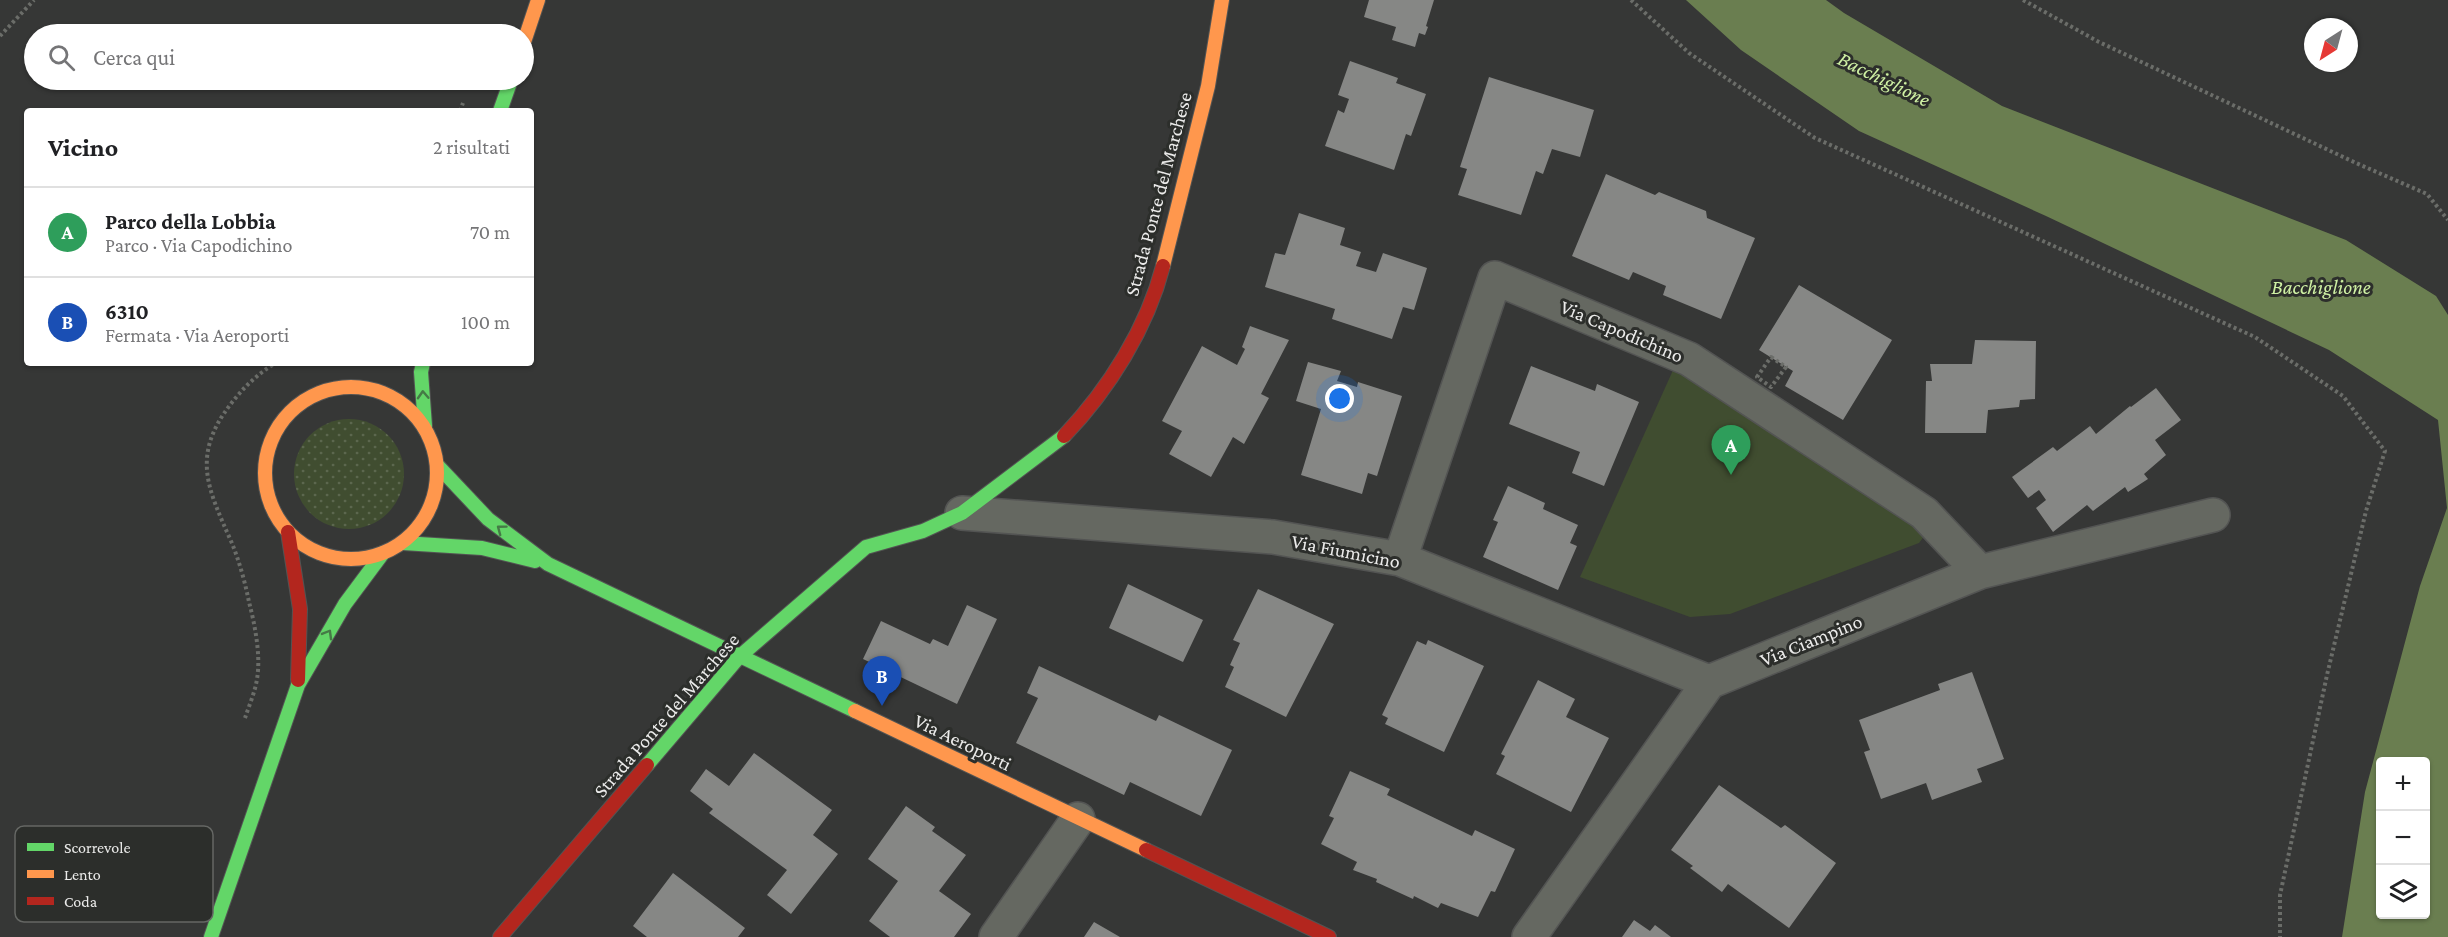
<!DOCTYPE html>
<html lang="it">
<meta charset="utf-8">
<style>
body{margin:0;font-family:"Crimson Pro",serif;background:#f2f2f2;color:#202124}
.controls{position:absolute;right:18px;bottom:18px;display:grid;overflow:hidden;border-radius:6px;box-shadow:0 2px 4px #0004}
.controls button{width:54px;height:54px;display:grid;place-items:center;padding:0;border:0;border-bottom:2px solid #e0e0e0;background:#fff;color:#202124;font:30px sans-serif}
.compass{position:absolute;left:2304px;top:18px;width:54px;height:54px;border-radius:50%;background:#fff;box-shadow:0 2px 4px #0004;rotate:216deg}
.you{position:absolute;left:1340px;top:399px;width:21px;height:21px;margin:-15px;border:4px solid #fff;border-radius:50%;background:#1a73e8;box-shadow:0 0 0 9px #1a73e833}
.badge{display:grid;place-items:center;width:39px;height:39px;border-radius:50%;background:#5f6061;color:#fff;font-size:20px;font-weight:700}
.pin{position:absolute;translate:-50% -50px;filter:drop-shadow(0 2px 3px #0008)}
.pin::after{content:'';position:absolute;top:32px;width:21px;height:18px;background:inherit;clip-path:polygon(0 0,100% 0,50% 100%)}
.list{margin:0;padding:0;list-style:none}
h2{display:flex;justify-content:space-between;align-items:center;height:78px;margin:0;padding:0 24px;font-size:26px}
h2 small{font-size:20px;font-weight:400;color:#757577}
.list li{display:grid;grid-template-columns:39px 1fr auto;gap:18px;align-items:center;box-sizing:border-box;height:90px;padding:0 24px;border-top:2px solid #e0e0e0}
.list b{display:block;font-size:22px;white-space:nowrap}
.list p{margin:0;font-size:20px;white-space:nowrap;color:#757577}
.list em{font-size:20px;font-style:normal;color:#757577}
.icon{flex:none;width:33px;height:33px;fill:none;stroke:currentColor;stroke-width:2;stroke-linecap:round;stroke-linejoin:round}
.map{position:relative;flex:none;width:2448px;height:937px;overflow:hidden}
.search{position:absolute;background:#fff;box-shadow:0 2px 4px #0004;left:24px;top:24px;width:510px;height:66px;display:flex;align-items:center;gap:15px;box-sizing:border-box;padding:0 21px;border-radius:33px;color:#757577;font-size:22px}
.panel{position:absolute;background:#fff;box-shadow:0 2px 4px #0004;left:24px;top:108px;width:510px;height:258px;border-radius:6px}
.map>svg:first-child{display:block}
.grass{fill:url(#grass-dots)}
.park{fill:#404d30}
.water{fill:#6a7e50;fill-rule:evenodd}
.building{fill:#868785}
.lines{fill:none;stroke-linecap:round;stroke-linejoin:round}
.street-casing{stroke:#535453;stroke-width:36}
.fast-casing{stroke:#535453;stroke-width:16}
.slow-casing{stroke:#535453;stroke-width:16}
.jam-casing{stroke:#535453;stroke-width:16}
.path{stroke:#6b6d69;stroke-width:4;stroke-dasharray:3 3;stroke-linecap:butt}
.street{stroke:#656861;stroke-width:33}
.fast{stroke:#63d668;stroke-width:14}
.slow{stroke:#ff974d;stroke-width:14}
.jam{stroke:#b3261e;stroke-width:14}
.oneway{stroke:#457a46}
.labels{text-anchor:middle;stroke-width:6;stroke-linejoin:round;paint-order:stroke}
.street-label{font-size:20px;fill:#ebebea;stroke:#2c2e2b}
.water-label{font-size:21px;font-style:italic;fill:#cff1a4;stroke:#2c2e2b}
.key{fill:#2c2e2b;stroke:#656764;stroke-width:1.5}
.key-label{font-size:16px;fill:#ebebea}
</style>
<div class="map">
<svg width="2448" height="937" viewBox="0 0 2448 937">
<defs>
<pattern id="grass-dots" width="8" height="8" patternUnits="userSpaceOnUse" patternTransform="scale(1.5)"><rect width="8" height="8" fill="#404d30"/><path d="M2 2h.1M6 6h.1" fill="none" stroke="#5c674e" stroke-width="1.8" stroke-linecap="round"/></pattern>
</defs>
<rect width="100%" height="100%" fill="#363736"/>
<path class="grass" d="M294 474a55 55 0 1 1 110 0a55 55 0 1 1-110 0Z"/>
<path class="park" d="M1674 368 1920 530 1925 535 1919 543 1730 614 1690 617 1580 577Z"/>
<path class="water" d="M1686 0H1826L1844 13 2002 106 2346 240 2436 296 2448 315V937H2342L2365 792 2420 586 2447 508 2438 420 2329 350 2046 216 1859 131 1741 50ZM2380 762H2426V914H2380Z"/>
<path class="building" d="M1369 0H1434L1426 26 1428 27 1425 35 1419 33 1415 47 1392 40 1396 27 1364 17Z
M1350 61 1398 78 1396 83 1426 94 1411 136 1406 134 1394 170 1325 146 1338 110 1344 113 1349 99 1338 95Z
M1489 77 1594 110 1580 157 1552 149 1543 174 1536 171 1521 215 1458 195 1467 169 1460 167Z
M1606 174 1655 195 1659 192 1706 211 1707 218 1755 238 1721 319 1663 295 1666 286 1633 272 1629 280 1572 256Z
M1299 213 1345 228 1340 245 1361 252 1356 266 1376 272 1383 253 1427 268 1414 310 1403 307 1392 339 1332 319 1335 309 1265 287 1275 253 1285 255Z
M1799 285 1892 340 1843 420 1785 386 1793 371 1759 350Z
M1250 326 1289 340 1261 394 1269 398 1244 444 1233 437 1211 477 1169 454 1182 431 1162 421 1202 346 1237 365 1245 349 1242 347Z
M1975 340 2036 341 2035 399 2020 400 2019 407 1988 410 1986 433H1925L1926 381H1932L1930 364H1972Z
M1308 362 1341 371 1337 381 1357 387 1358 382 1402 396 1377 476 1368 473 1362 494 1301 475 1321 409 1296 401Z
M1531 366 1595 391 1597 384 1639 402 1604 486 1572 473 1580 452 1509 424Z
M2156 388 2181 420 2155 440 2166 455 2144 474 2148 479 2128 492 2125 487 2093 511 2087 505 2053 532 2036 508 2046 500 2039 490 2028 498 2012 477 2053 447 2057 451 2090 426 2096 434 2130 406 2131 407Z
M1508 486 1545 503 1543 509 1578 525 1570 543 1577 546 1558 590 1483 557 1498 522 1493 520Z
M1128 584 1203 620 1183 662 1109 628Z
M1258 589 1334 624 1286 717 1225 687 1234 667 1230 665 1240 643 1233 640Z
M967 605 997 619 957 704 863 659 881 621 930 644 933 639 948 646Z
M1428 640 1484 666 1444 752 1385 724 1388 718 1382 715 1417 641 1426 645Z
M1039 666 1156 721 1159 715 1232 750 1201 816 1130 782 1124 795 1016 743 1038 698 1027 693Z
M1972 672 2004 759 1977 769 1982 782 1932 800 1926 783 1881 799 1864 752 1870 750 1859 720 1940 690 1938 684Z
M1538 680 1575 699 1566 717 1609 738 1571 812 1496 774 1505 756 1501 754Z
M754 753 832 810 813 835 838 854 791 914 767 895 787 870 709 813 713 809 690 791 706 769 729 786Z
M1350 771 1390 789 1387 795 1472 836 1475 830 1515 849 1495 892 1491 891 1478 917 1441 903 1438 908 1414 896 1413 899 1376 882 1377 879 1353 870 1357 862 1321 844 1334 818 1329 816Z
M1719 785 1781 828 1785 825 1836 863 1789 928 1728 884 1722 892 1690 868 1693 866 1671 850Z
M906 806 935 827 932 831 966 855 939 891 971 914 954 937H890L869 921 898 881 868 859Z
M673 873 745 928 738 937H647L633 926Z
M1634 920 1650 931 1655 925 1671 937H1622Z
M1094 922 1120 937H1084Z"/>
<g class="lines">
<g class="street-casing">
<path id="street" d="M962 513 1273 537 1400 559 1709 682
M1400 559 1495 278 1689 359 1924 513 1980 572
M996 937 1078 819
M1529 937 1709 682 1980 572 2213 515"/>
</g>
<g class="fast-casing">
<path id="fast" d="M500 111 511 80
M423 363 421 372 425 426
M438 466 488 519 548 564 855 711
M403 543 482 548 535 561
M647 765 739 657 866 547 923 531 962 513 1064 436
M211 937 298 685 345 604 383 553"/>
</g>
<g class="slow-casing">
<path id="slow" d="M524 42 538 0
M1163 266 1208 86 1222 0
M265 473a86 86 0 1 1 172 0a86 86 0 1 1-172 0Z
M855 711 1146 850"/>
</g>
<g class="jam-casing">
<path id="jam" d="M1064 436C1109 389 1147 328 1163 266
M288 532 300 609 298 680
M1146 850 1329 937
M500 937 647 765"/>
</g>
<path class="path" d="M1631 0 1689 53 1815 138 2255 337 2343 396 2385 451 2366 511 2327 675 2280 895V937
M2023 0 2099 42 2356 163 2427 194 2448 220
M0 36 34 0
M460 111 463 103
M1771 357 1786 367 1771 387 1757 377Z
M245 718C249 706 255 692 257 679 261 656 255 625 249 602 245 582 239 560 231 541 208 489 191 456 230 405 242 389 258 373 276 363"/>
<use href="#street" class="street"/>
<use href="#fast" class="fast"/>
<use href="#slow" class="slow"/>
<use href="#jam" class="jam"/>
</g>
<defs><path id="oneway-chevron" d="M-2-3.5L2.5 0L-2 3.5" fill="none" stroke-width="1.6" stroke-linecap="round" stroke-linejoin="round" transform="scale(1.5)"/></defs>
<g class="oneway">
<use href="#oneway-chevron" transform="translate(423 395) rotate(-93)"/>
<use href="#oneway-chevron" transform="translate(501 529) rotate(-143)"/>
<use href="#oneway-chevron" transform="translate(328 634) rotate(-60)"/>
</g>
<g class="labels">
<g class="street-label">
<text transform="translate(1158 194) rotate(-75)" y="7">Strada Ponte del Marchese</text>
<text transform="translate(1622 331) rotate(23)" y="7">Via Capodichino</text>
<text transform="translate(1346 551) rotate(11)" y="7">Via Fiumicino</text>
<text transform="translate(1811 640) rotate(-22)" y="7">Via Ciampino</text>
<text transform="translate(666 715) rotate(-49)" y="7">Strada Ponte del Marchese</text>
<text transform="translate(963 742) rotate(26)" y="7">Via Aeroporti</text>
</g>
<g class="water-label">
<text transform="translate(1884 79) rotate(26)" y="7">Bacchiglione</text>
<text x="2321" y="294">Bacchiglione</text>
</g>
</g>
<rect x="15" y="826" width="198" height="96" rx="9" class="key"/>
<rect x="27" y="843" width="27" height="8" fill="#63d668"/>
<rect x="27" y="870" width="27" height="8" fill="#ff974d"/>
<rect x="27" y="897" width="27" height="8" fill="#b3261e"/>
<g class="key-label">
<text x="64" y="853">Scorrevole</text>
<text x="64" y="880">Lento</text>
<text x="64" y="907">Coda</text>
</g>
</svg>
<div class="controls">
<button>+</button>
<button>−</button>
<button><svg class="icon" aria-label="layers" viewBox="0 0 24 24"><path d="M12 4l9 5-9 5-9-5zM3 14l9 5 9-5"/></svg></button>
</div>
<svg class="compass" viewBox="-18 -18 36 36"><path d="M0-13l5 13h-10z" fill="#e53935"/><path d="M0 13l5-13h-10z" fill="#757577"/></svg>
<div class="you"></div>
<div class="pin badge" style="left:1731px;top:475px;background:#2e9e5b">A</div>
<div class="pin badge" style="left:882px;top:706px;background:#1a4fb4">B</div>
<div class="search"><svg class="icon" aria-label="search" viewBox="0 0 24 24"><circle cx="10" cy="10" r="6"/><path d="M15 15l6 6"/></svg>Cerca qui</div>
<section class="panel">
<h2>Vicino<small>2 risultati</small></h2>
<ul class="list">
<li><span class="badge" style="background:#2e9e5b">A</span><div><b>Parco della Lobbia</b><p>Parco · Via Capodichino</p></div><em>70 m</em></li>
<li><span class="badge" style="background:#1a4fb4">B</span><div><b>6310</b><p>Fermata · Via Aeroporti</p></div><em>100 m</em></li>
</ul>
</section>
</div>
